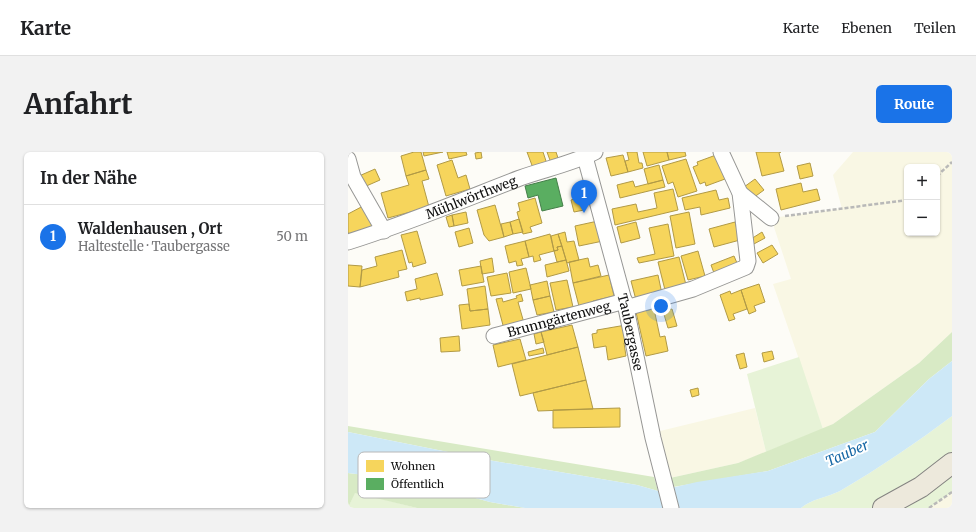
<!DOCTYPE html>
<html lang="de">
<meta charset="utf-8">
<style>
body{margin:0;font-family:Merriweather,serif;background:#f2f2f2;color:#202124}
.controls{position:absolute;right:12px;top:12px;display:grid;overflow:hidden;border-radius:6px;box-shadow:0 1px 3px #0004}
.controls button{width:36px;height:36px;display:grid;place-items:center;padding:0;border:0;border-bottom:1px solid #e0e0e0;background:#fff;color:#202124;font:20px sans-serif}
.you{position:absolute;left:313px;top:154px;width:14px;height:14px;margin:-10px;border:3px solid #fff;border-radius:50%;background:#1a73e8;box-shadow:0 0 0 6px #1a73e833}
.badge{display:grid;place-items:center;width:26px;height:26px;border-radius:50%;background:#1a73e8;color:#fff;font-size:13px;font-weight:700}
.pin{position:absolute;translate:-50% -33px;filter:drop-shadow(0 1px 2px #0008)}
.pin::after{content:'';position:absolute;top:21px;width:14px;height:12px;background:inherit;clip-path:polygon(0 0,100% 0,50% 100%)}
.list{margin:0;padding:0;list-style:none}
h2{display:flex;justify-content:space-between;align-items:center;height:52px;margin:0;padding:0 16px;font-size:17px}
h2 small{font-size:13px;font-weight:400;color:#757577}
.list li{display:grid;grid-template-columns:26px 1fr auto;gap:12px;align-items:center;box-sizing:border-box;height:64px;padding:0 16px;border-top:1px solid #e0e0e0}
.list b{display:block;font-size:15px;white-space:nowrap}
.list p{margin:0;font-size:13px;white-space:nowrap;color:#757577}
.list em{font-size:13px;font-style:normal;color:#757577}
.map{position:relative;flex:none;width:604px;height:356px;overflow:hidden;border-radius:6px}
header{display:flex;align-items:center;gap:24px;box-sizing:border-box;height:56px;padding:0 20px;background:#fff;border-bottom:1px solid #e0e0e0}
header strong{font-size:19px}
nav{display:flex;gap:22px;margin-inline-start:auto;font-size:14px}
.intro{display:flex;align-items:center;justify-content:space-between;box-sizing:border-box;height:96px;padding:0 24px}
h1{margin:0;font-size:28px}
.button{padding:10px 18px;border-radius:6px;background:#1a73e8;color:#fff;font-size:14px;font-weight:700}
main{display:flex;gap:24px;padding:0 24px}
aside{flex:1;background:#fff;border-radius:6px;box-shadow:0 1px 3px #0004}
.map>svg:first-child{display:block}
.farmland{fill:#f9f7e4;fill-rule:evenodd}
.green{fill:#e7f3d7}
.forest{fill:#d8eac5}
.water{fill:#cde8f7}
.homes{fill:#f6d55c;stroke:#b19a46}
.public{fill:#5aae61;stroke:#447f49}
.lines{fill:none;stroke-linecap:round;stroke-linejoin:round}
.minor-casing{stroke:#979795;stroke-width:17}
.major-casing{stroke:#858482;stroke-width:22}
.path{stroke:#b9b9b8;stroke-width:2.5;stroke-dasharray:4 2;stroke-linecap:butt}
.minor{stroke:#fffffe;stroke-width:15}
.major{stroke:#ede9dc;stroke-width:20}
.labels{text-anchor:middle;stroke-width:4;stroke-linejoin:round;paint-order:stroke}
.street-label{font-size:13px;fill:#111;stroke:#fff}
.water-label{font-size:14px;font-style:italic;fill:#1768a6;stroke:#fff}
.key{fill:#fff;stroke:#b8b8b8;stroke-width:1}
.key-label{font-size:11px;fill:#111}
</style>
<header>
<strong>Karte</strong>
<nav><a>Karte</a><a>Ebenen</a><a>Teilen</a></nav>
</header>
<div class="intro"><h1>Anfahrt</h1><a class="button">Route</a></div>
<main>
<aside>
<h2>In der Nähe<small></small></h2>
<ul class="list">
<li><span class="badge">1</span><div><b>Waldenhausen , Ort</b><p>Haltestelle · Taubergasse</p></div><em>50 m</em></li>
</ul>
</aside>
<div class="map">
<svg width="604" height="356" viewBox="0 0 604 356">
<rect width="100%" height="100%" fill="#fdfcf7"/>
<path class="farmland" d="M505 0H604V180L571 211 485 272 475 277 425 132 443 127 423 66 494 57 485 23ZM559 15H589V81H559Z
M407 256 418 300 390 311 322 326 312 279Z
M604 340V356H581Z"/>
<path class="green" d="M451 205 475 277 418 300 399 222Z
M604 264V340L581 356H453C463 347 480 345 492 339 531 316 568 291 604 264Z
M7 340 69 356H0Z"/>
<path class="forest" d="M604 180V209L581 227 527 280 420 319 325 335 322 326 390 311 485 272 571 211Z
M0 274 306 325 310 339 289 333 140 308 0 280Z
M0 321 65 329 142 350 177 356H69L7 341 0 356Z"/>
<path class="water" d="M604 209V264C568 291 531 316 492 339 480 345 463 347 453 356H177L142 350 65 329 0 321V280L140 308 289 333 310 339 349 330 420 319 527 280 581 227Z"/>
<path class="homes" d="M66 0H73L78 18 58 24 53 4Z
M75 0H95L76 4Z
M99 0H118L119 3 101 7Z
M133 0 134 6 128 7 127 1Z
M179 0H195L199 12 185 16Z
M199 0H208L211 9 203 11Z
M279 0H289L291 11H294L295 16 280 20 277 9 281 8Z
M295 0H319L321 8 299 14Z
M319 0H337L338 4 321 8Z
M408 0H433L431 1 436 19 414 24Z
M275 3 280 20 263 24 258 6Z
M368 3 377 27 358 34 357 30 352 32 345 15 350 13 349 10Z
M338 7 349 39 330 45 325 30 320 32 314 14Z
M104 8 110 26 118 23 122 37 98 44 89 13Z
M462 11 465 24 452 27 449 14Z
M311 13 315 28 300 32 296 17Z
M27 17 32 28 16 35 11 24Z
M78 18 81 27 74 29 81 55 40 66 33 41 61 33 58 24Z
M407 27 416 38 405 46 396 35Z
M315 28 317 35 272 46 269 33 285 29 287 35Z
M453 31 455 40 469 37 472 48 433 58 428 37Z
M325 37 330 58 267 73 264 57 288 52 290 60 309 56 306 41Z
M368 38 371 48 380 46 382 56 353 63 352 55 337 58 334 46Z
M233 45 236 58 226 60 223 48Z
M187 46 194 71 182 75 184 80 175 82 169 60 172 59 170 51Z
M17 53 26 73 2 85 0 80V62Z
M147 53 156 85 141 89 136 83 129 58Z
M118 60 120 71 106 74 104 63Z
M341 60 347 92 328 96 322 64Z
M104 63 106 74 101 75 98 65Z
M171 67 175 80 165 82 162 70Z
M250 69 255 89 231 94 227 74Z
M162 70 165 82 156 85 153 72Z
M288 70 292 86 273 91 269 75Z
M387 70 392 88 366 95 361 77Z
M320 72 326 104 291 111 289 106 307 102 301 76Z
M121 76 125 91 111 95 107 80Z
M69 79 78 111 65 115 64 110 61 111 53 83Z
M217 80 219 90 226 89 231 108 219 111 210 82Z
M414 80 417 86 404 93 403 87Z
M202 82 206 99 191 103 193 108 186 110 185 104 181 105 177 89Z
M210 82 214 94 209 95 210 98 206 99 203 84Z
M177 89 181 105 173 107 175 113 169 114 168 109 161 111 157 94Z
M424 93 430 102 415 111 409 101Z
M214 94 218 108 209 110 206 99 210 98 209 95Z
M54 98 59 117 50 119 51 125 12 135 14 118 29 114 27 105Z
M350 99 357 124 340 128 333 104Z
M386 104 389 111 366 121 363 113Z
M331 105 338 133 317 138 310 110Z
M144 106 146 120 134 122 132 109Z
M240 106 242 115 250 113 253 124 225 131 221 110Z
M218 108 221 119 199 125 197 113Z
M0 113 14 114 12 135 0 134Z
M133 114 136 130 114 134 111 118Z
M178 116 183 137 165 141 161 120Z
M89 121 95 143 72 148V146L59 149 57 140 69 137 67 127Z
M159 121 163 141 143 144 139 125Z
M261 123 266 144 245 149 246 154 232 158 225 131Z
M310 123 314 142 288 148 283 129Z
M219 128 225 155 208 158 202 131Z
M199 129 202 144 185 148 182 133Z
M411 132 417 150 406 154 408 159 401 162 393 138Z
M137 134 140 157 122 159 119 137Z
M393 138 399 157 385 162 387 167 381 169 372 143 382 139 383 142Z
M173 142 175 149 170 150 176 171 156 177 148 147 154 146 155 150 169 146 168 144Z
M202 144 206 160 189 163 185 148Z
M121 152 122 159 140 157 142 173 114 177 111 153Z
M306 157 312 185 317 184 320 199 298 204 288 160Z
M324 157 329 174 320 176 315 159Z
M224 173 230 195 199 203 193 180Z
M278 173 281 190 276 191 278 204 260 208 258 194 246 196 244 182 249 181V178Z
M193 180 196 190 188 192 186 182Z
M111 184 112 199 93 200 92 186Z
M172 187 178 208 150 215 145 193Z
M230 195 238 228 172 244 164 212Z
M195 196 196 201 181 204 180 200Z
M424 199 426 207 416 210 414 201Z
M396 201 399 215 392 217 388 203Z
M238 228 245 257 190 259 185 241Z
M350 236 351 243 344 245 342 238Z
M272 256V275L205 276V258Z"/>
<path class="public" d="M208 26 215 54 194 59 190 43 180 46 177 34Z"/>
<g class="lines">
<g class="minor-casing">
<g id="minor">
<path id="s1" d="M237 5 278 156 305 286 323 356"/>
<path d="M0 7 5 25 36 79"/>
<path d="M392 41 423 66"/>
<path id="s2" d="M0 90C58 72 115 48 172 26 197 17 223 12 247 0"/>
<path d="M278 156 345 137 398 115 400 109 392 41 373 0"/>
<path id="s3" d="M146 184 277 149"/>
</g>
</g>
<g class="major-casing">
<path id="major" d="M535 356 573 335 604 311"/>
</g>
<path class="path" d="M589 24 604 10
M437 64 559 48
M581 356 604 340"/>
<use href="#minor" class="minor"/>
<use href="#major" class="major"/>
</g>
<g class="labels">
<g class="street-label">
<text dy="5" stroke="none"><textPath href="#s2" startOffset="131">Mühlwörthweg</textPath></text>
<text dy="5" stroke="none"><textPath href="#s3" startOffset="67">Brunngärtenweg</textPath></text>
<text dy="5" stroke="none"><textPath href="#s1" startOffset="181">Taubergasse</textPath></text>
</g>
<g class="water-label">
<text transform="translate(499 301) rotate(-24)" y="5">Tauber</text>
</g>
</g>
<rect x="10" y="300" width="132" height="46" rx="6" class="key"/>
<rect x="18" y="308" width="18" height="12" fill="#f6d55c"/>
<rect x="18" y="326" width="18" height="12" fill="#5aae61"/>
<g class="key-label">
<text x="43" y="318">Wohnen</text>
<text x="43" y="336">Öffentlich</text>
</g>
</svg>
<div class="controls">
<button>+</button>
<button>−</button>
</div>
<div class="you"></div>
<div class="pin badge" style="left:236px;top:61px">1</div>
</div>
</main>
